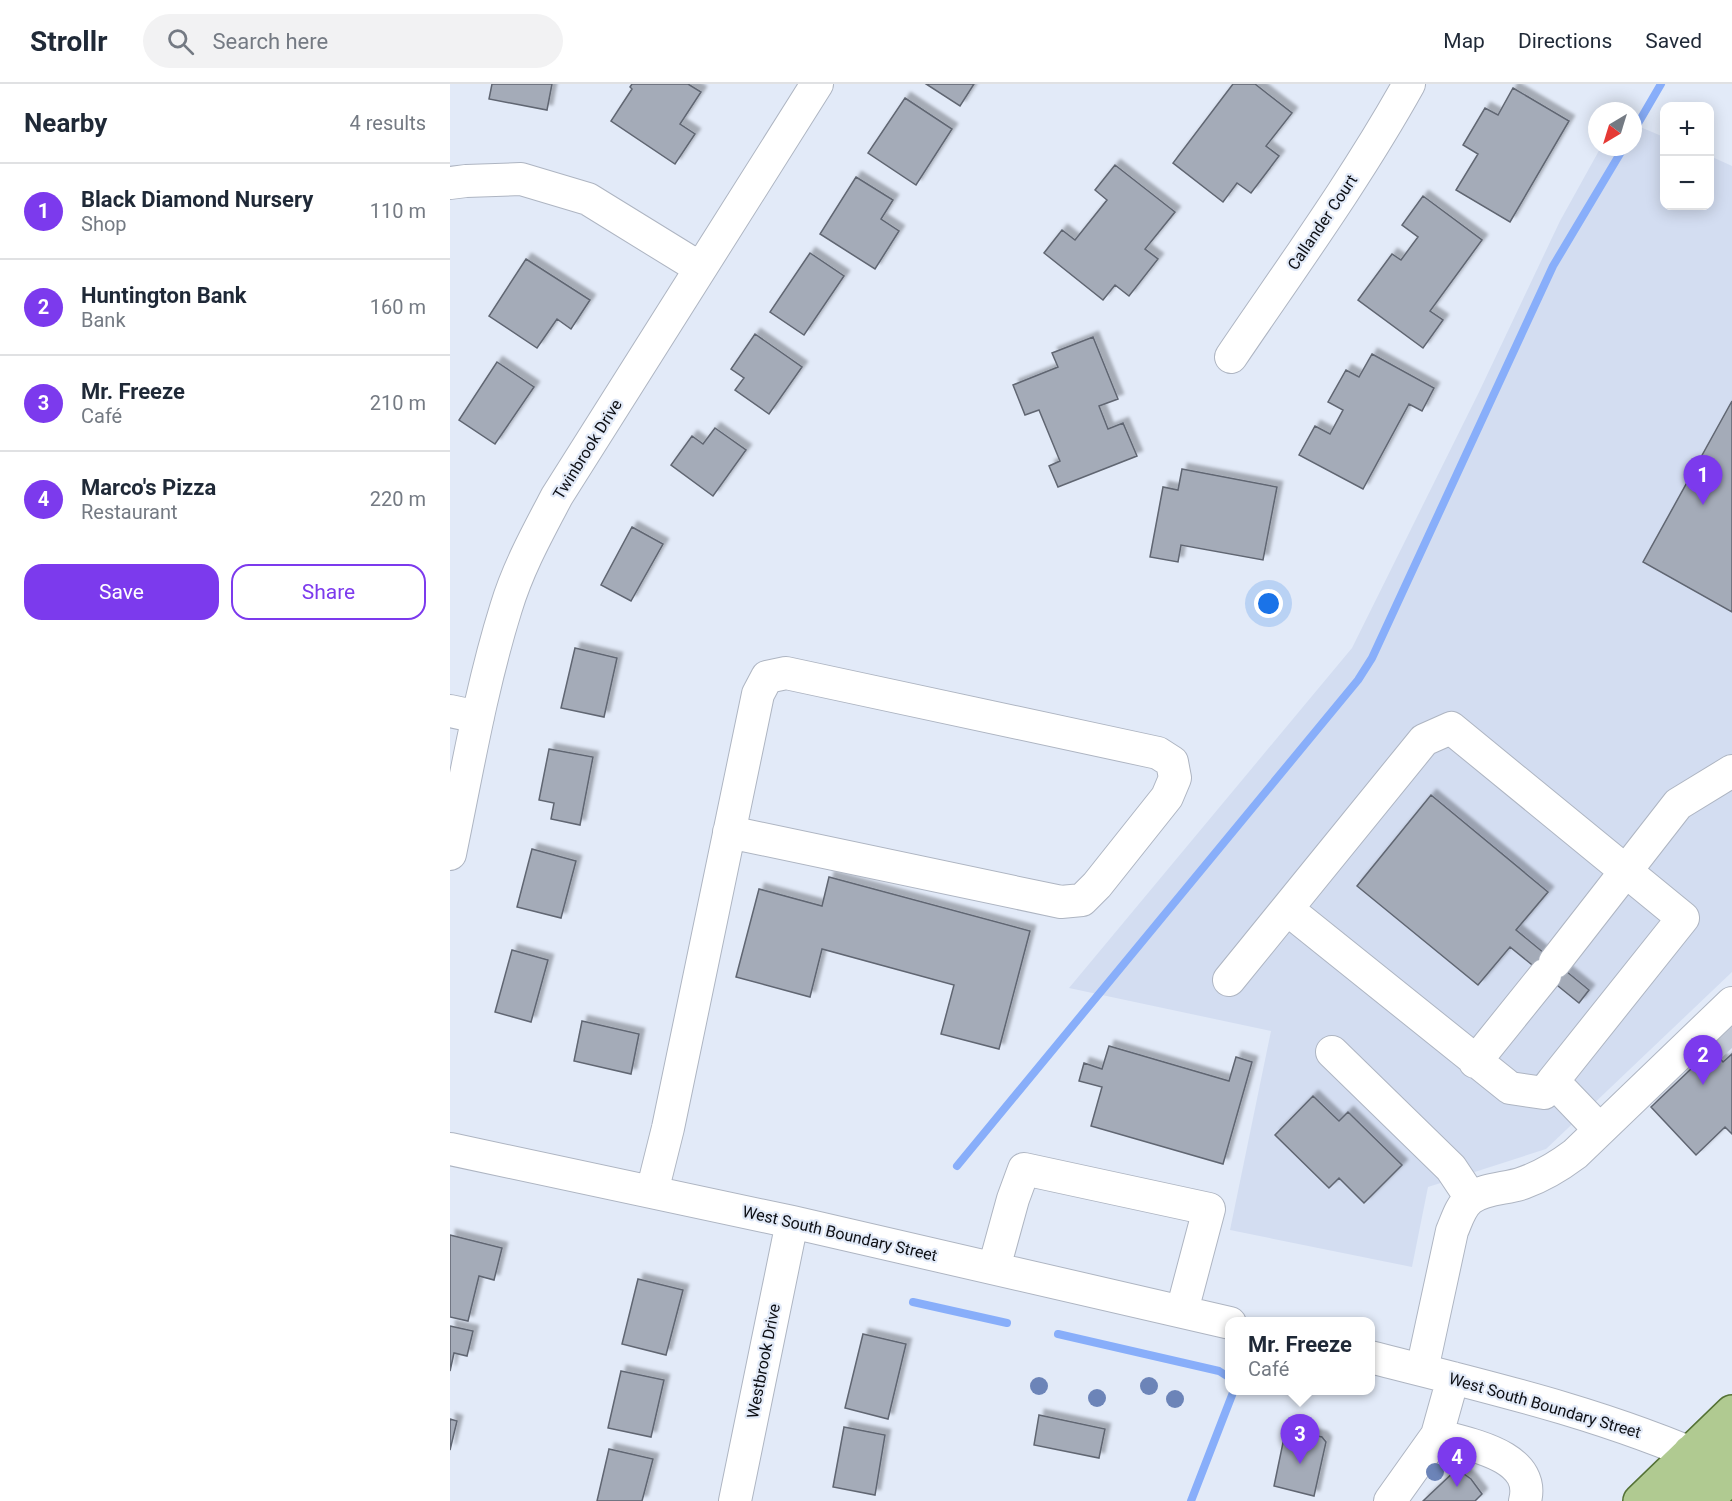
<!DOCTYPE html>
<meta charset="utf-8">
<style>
body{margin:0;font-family:Roboto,sans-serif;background:#f2f2f3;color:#1f2937}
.controls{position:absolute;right:18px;top:18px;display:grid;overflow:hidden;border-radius:12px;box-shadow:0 3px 15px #0003}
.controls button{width:54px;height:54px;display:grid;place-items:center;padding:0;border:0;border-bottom:2px solid #e0e1e3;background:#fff;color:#1f2937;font:30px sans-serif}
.compass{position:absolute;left:1138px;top:18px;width:54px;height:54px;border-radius:50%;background:#fff;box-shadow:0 3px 15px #0003;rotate:218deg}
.you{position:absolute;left:819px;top:520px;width:21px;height:21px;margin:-15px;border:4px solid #fff;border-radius:50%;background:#1a73e8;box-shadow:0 0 0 9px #1a73e833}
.badge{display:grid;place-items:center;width:39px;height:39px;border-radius:50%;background:#7c3aed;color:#fff;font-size:20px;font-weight:700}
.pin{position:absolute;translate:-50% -50px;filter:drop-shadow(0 2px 3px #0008)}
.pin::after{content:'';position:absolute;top:32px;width:21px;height:18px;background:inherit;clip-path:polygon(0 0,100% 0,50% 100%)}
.popup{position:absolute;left:775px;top:1233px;width:150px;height:78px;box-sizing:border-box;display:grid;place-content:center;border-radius:12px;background:#fff;filter:drop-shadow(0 2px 4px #0005);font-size:20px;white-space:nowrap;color:#747a83}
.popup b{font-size:22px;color:#1f2937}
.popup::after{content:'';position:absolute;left:50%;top:100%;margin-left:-12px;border:12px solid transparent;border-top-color:#fff}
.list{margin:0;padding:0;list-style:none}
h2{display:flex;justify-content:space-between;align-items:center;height:78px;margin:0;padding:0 24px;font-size:26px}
h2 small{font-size:20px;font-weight:400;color:#747a83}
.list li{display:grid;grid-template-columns:39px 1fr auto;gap:18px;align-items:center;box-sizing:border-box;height:96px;padding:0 24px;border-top:2px solid #e0e1e3}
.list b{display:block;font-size:22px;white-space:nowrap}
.list p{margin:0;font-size:20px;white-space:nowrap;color:#747a83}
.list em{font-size:20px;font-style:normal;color:#747a83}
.actions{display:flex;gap:12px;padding:18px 24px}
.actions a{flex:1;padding:14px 0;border:2px solid #7c3aed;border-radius:18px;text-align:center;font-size:21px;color:#7c3aed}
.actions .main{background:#7c3aed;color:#fff}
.icon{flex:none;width:33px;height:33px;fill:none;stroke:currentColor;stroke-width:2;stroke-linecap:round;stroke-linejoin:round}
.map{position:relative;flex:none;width:1282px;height:1417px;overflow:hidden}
header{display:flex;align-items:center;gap:36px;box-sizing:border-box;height:84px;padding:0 30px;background:#fff;border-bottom:2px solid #e0e1e3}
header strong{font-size:28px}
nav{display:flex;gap:33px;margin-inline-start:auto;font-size:21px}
.search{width:420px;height:54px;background:#f2f2f3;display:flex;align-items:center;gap:15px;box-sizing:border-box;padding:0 21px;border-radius:33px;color:#747a83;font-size:22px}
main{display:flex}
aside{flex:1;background:#fff}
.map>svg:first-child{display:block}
.built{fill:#d3ddf1}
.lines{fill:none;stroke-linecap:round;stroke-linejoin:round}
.stream{stroke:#88aefa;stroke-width:8}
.building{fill:#a4abb8;stroke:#606672;stroke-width:1.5;filter:url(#shadow)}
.minor-tunnel{stroke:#c2c9d6;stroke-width:32;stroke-dasharray:32 16;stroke-linecap:butt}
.minor-casing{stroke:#aeb5c2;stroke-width:34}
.major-casing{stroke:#547235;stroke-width:36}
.minor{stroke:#fff;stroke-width:32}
.major{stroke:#b0ca91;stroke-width:33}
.tree{fill:#6c84b8}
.labels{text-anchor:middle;stroke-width:4.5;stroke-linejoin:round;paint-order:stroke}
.street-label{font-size:16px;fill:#0d0f14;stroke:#e2eaf8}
</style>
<header>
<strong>Strollr</strong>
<div class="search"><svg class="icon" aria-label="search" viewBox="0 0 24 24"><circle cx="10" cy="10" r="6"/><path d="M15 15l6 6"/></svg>Search here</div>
<nav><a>Map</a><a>Directions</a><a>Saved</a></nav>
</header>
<main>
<aside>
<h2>Nearby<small>4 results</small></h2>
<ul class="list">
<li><span class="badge">1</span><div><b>Black Diamond Nursery</b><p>Shop</p></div><em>110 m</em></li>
<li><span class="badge">2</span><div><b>Huntington Bank</b><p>Bank</p></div><em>160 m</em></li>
<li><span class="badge">3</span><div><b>Mr. Freeze</b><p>Café</p></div><em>210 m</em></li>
<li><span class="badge">4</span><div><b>Marco's Pizza</b><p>Restaurant</p></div><em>220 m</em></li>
</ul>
<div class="actions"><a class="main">Save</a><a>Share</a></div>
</aside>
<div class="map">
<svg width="1282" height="1417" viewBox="0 0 1282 1417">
<defs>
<filter id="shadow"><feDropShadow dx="5.5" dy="-5.5" stdDeviation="1.5" flood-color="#0004"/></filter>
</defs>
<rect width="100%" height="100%" fill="#e2eaf8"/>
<path class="built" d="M1183 40 1214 53V122H1260V72L1282 82V888L1096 1065 978 1103 962 1183 780 1146 821 947 619 904 902 564 1029 308 1110 137 1151 63H1183Z"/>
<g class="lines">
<path class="stream" d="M1183 48 1211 0
M507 1082 908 596 922 574 1103 182 1174 63
M463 1218 557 1239
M608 1250 769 1287 780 1294
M741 1417 784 1306"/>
</g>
<path class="building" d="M42 0H102L97 26 39 15Z
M182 0H238L251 8 230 40 245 50 225 80 161 37 182 5 180 3Z
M476 0H524L510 22Z
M783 0H805L842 29 816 62 829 72 801 109 787 99 773 118 723 79Z
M1063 4 1119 37 1060 138 1006 106 1028 70 1013 61 1035 24 1048 31Z
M455 14 502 45 466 101 418 69Z
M665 81 725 128 695 165 708 175 679 212 665 201 653 216 594 169 612 146 625 156 657 116 645 106Z
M406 93 443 116 431 135 449 147 425 185 370 150Z
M973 112 1032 156 980 227 993 236 973 264 908 216 942 170 951 176 968 153 952 141Z
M360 169 394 192 354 251 320 228Z
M76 175 140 216 121 245 107 235 87 264 39 232Z
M305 250 352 283 319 330 285 306 294 294 281 285Z
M643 253 668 315 649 322 658 345 673 339 687 372 608 403 599 382 610 377 589 326 575 331 563 301 608 283 602 269Z
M922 270 984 304 972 327 959 320 913 405 849 371 865 342 880 350 893 326 878 318 896 286 909 293Z
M47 278 84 303 45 360 9 336Z
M1282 317V528L1193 478Z
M265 344 296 366 263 412 221 381 242 352 253 360Z
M732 385 827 403 813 476 731 461 728 478 700 473 713 403 728 406Z
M182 443 213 460 181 517 151 501Z
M125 564 167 574 154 633 111 624Z
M99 665 143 673 130 741 101 735 104 719 89 716Z
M981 711 1098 808 1066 846 1139 906 1129 919 1060 863 1028 901 907 802Z
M82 765 126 777 111 834 67 823Z
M379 793 580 847 549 965 491 950 504 901 372 865 360 913 286 893 309 805 372 822Z
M62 866 98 876 81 938 45 928Z
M132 937 189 950 181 990 124 977Z
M659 962 779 997 786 973 802 978 773 1080 641 1042 652 1003 629 997 634 979 652 985Z
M1262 965 1273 978 1282 970V1050L1275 1043 1246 1071 1201 1023Z
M863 1012 889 1037 898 1028 952 1081 914 1119 889 1094 879 1104 825 1051Z
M0 1151 52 1164 44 1196 29 1192 18 1237 0 1233Z
M188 1195 233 1206 216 1271 172 1260Z
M0 1242 23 1247 17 1272 4 1269 0 1287Z
M413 1250 456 1260 438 1335 395 1324Z
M171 1287 214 1296 201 1353 158 1344Z
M589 1331 655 1345 649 1374 584 1361Z
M0 1335 7 1337 0 1366Z
M394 1343 435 1351 425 1411 383 1403Z
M840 1345 872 1353 876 1358 864 1412 824 1402 835 1349Z
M159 1365 203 1375 192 1417H147Z
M1007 1385 1021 1395 1032 1410 1025 1417H973Z"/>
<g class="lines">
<path class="minor-tunnel" d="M1260 941 1282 964"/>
<g class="minor-casing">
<path id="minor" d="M0 99 16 97 71 95 138 115 250 184
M781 273C842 183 906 95 959 0
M0 627 28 633
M0 770C17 688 31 604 56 524 68 484 88 448 107 412L367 0
M837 825 1060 1004 1094 1009 1103 997
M1105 878 1228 720 1282 687
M779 896 974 656 1001 644 1233 834 1103 997 1150 1046
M882 968 1001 1084 1021 1114
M1025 978 1095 891
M0 1065 342 1138 780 1239
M202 1108 218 1044 308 610 317 593 336 589 708 669 722 678 725 694 717 713 647 801 632 816 611 818 279 748
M544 1184 563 1115 574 1085 759 1125 732 1227
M920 1273C1038 1303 1152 1329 1264 1379
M972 1286 1002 1147C1007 1136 1010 1123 1020 1115 1034 1104 1057 1105 1073 1099 1093 1092 1109 1082 1125 1070L1282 919
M987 1351C1017 1360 1087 1371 1075 1417
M285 1417 342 1138
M940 1417 987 1351 1003 1294"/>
</g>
<g class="major-casing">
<path id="major" d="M1266 1380 1282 1364
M1190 1417 1282 1328
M1229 1417C1245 1402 1248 1388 1240 1368
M1256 1417 1282 1392"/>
</g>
<use href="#minor" class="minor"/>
<use href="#major" class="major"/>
</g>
<g class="tree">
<circle cx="589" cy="1302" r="9"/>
<circle cx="699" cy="1302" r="9"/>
<circle cx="647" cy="1314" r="9"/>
<circle cx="725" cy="1315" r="9"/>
<circle cx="985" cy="1388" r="9"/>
</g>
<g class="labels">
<g class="street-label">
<text transform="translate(872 138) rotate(-56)" y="6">Callander Court</text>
<text transform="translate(137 365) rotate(-58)" y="6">Twinbrook Drive</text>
<text transform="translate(390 1149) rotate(13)" y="6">West South Boundary Street</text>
<text transform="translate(313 1277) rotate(-79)" y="6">Westbrook Drive</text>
<text transform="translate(1095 1321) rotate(16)" y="6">West South Boundary Street</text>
</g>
</g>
</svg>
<div class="controls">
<button>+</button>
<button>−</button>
</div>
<svg class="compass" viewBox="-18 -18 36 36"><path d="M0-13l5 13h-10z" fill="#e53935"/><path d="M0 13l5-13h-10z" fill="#747a83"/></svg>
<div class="you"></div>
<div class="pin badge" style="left:1253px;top:421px">1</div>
<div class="pin badge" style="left:1253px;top:1001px">2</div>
<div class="pin badge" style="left:850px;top:1380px">3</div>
<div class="popup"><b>Mr. Freeze</b>Café</div>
<div class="pin badge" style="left:1007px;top:1403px">4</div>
</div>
</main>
